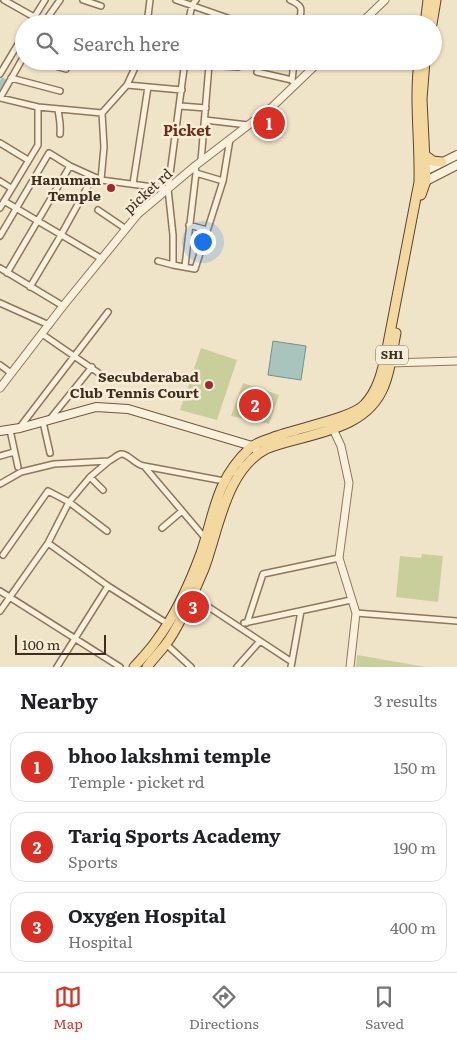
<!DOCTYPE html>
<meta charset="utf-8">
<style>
body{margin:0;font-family:Literata,serif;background:#f2f2f2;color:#202124}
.scale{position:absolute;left:15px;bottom:12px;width:91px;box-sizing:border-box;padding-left:5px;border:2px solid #3d2e20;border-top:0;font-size:14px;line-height:18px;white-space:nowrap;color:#3d2e20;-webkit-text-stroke:4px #f7eed8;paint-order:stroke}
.you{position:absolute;left:202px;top:241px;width:18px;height:18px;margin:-12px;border:4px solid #fff;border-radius:50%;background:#1a73e8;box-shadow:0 0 0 8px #1a73e833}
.badge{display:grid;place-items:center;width:32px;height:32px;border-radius:50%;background:#d93025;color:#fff;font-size:16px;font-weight:700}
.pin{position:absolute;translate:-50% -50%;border:2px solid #fff;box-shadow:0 1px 5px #0006}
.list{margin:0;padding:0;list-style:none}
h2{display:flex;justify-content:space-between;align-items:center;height:65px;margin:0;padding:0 20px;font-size:21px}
h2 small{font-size:16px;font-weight:400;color:#757577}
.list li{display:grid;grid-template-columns:32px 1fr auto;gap:15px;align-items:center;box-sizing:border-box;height:70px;margin:0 10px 10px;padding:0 10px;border:1px solid #e0e0e0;border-radius:15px}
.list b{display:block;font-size:19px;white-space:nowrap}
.list p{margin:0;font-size:16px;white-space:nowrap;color:#757577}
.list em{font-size:16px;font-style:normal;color:#757577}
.icon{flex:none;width:28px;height:28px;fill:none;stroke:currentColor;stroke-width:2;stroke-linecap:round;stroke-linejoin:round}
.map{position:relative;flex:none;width:457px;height:667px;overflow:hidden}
.search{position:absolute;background:#fff;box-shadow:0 1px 4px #0004;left:15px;right:15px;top:15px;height:55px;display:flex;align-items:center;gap:12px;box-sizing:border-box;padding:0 18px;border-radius:28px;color:#757577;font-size:19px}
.sheet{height:305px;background:#fff}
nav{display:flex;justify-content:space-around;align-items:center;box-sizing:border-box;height:70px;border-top:1px solid #e0e0e0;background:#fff;font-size:14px;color:#757577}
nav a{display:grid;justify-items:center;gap:2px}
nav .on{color:#d93025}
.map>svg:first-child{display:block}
.green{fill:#c9cf9b}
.water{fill:#a9c4bc;stroke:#6f938a}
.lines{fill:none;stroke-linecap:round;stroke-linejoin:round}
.canal{stroke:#a9c4bc;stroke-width:6}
.minor-casing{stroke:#8d765c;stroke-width:8}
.tertiary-casing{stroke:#8d765c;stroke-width:9}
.secondary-casing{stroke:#6f573f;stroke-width:10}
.primary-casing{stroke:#5b4430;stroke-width:11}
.minor{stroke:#faf1dc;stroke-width:5}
.tertiary{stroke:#faf1dc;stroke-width:7}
.secondary{stroke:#faf1dc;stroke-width:8}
.primary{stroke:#f3d9a0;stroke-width:9}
.poi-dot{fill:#9e2a2b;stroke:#f7eed8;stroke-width:2}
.labels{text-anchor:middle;stroke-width:5;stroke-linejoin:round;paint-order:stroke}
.shield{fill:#f7eed8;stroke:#756857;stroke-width:1}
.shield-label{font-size:12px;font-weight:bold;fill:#3d2e20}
.poi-label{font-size:14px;font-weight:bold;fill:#3d2e20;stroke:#f7eed8;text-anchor:end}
.street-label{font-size:14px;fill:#3d2e20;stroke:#f7eed8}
.neighbourhood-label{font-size:15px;font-weight:bold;fill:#6b2e1e;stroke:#f7eed8}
</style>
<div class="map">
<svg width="457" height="667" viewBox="0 0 457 667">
<rect width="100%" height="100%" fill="#f0e4c8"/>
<path class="green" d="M201 348 237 360 217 420 180 410Z
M243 383 279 395 269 424 231 416Z
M422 554 443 556 438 602 396 597 400 556 421 558Z
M357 655 426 667H356Z"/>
<path class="water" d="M273 341 306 346 301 380 268 375Z"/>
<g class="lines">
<path class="canal" d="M0 86 3 81"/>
<g class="minor-casing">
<path id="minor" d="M4 0 34 17
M83 0 101 6
M176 0 239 22
M290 0C305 7 301 9 299 24
M30 24 45 0
M43 24 60 0
M147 24 150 0
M188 24 192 5 196 0
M38 61 66 69
M185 61 168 189 173 235V265L195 269 223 181 230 139
M209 65 238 67
M257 72 292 80
M0 74 24 34
M11 78 60 91
M292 81 294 61
M127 85 182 90
M180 106 206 108
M58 109C59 119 61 122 60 134
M102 113 127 85 138 61
M205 120 248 125
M0 143 28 160
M201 161 209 65 202 61
M196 173 223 181
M101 180 168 189
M0 181 11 188
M133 184 148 87
M4 201 102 259
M0 208 38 145V107
M98 210 126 229
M189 225 207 230
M0 236 49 153 70 166
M158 261 173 265
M185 266 196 173 195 166
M0 268 63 306
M7 273 70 166 101 180 104 147 102 113 38 107 0 98 24 56
M30 287 61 235 93 177
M0 303 49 325
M42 334 100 374
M0 365 11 373
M50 419 92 367
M43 422 50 453
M20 427 108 312
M10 430 18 467
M0 456 14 452
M109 461C113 459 117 455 121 454 128 453 135 465 144 466
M90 477 103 490
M0 484 21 472 54 464 109 461 90 477 69 502 48 543 0 611
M162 528 182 511
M205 538 144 466 224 481
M48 543 108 586 168 624
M3 555 48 491 69 502 107 531
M0 591 120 667
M192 596 292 662
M356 613 457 621
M244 623 351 600
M247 623 263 574 339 558
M166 644 191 667
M57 667 108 586
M237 667 260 641
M291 667 301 611"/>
</g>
<g class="tertiary-casing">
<path id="tertiary" d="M360 24 385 0
M390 363 457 361
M0 388 63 306 138 214 195 166 272 107 320 61
M333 429 341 446 349 483 339 558 356 613 350 667"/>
</g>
<g class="secondary-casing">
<path id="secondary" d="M421 173 457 155
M421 181H426L457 165
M0 431 20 428 96 407 128 409 252 446 256 449"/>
</g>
<g class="primary-casing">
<path id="primary" d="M425 24 428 0
M432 24 436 0
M426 156 433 161 442 162
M421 195 426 181 422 99 425 61
M134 667C141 659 150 650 156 641 175 616 190 583 201 553 215 512 215 481 250 448 256 442 269 439 277 436 298 428 353 418 365 404 377 391 381 375 385 359L419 182C420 141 414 101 419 61
M147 667C153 659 160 652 166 644 180 626 195 590 204 569 219 529 226 468 268 448 308 433 366 432 384 386 391 370 392 351 396 333"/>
</g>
<use href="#minor" class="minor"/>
<use href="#tertiary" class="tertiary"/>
<use href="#secondary" class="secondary"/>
<use href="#primary" class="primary"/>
</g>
<g class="poi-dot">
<circle cx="111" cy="188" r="5"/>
<circle cx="209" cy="385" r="5"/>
</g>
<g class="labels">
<rect class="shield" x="376" y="345.5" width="32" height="19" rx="4"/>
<g class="shield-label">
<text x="392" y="359">SH1</text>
</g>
<g class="poi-label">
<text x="101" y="185">Hanuman<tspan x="101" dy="16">Temple</tspan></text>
<text x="199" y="382">Secubderabad<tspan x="199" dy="16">Club Tennis Court</tspan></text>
</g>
<g class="street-label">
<text transform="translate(148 191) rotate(-42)" y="5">picket rd</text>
</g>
<g class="neighbourhood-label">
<text x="187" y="136">Picket</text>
</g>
</g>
</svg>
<div class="scale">100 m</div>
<div class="you"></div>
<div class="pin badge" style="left:269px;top:123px">1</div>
<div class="pin badge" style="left:255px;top:405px">2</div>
<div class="pin badge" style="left:193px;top:607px">3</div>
<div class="search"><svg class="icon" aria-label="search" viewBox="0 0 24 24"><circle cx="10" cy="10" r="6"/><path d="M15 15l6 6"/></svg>Search here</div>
</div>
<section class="sheet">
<h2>Nearby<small>3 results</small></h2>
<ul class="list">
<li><span class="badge">1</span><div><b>bhoo lakshmi temple</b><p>Temple · picket rd</p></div><em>150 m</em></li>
<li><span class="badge">2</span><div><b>Tariq Sports Academy</b><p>Sports</p></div><em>190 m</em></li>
<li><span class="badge">3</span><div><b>Oxygen Hospital</b><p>Hospital</p></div><em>400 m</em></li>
</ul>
</section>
<nav>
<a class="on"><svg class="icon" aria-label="map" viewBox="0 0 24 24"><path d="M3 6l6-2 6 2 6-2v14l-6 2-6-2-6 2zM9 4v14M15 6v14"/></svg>Map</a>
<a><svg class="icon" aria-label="directions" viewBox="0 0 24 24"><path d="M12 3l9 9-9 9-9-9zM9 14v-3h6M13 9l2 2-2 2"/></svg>Directions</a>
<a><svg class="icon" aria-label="saved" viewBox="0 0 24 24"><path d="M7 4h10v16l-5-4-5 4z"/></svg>Saved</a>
</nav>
